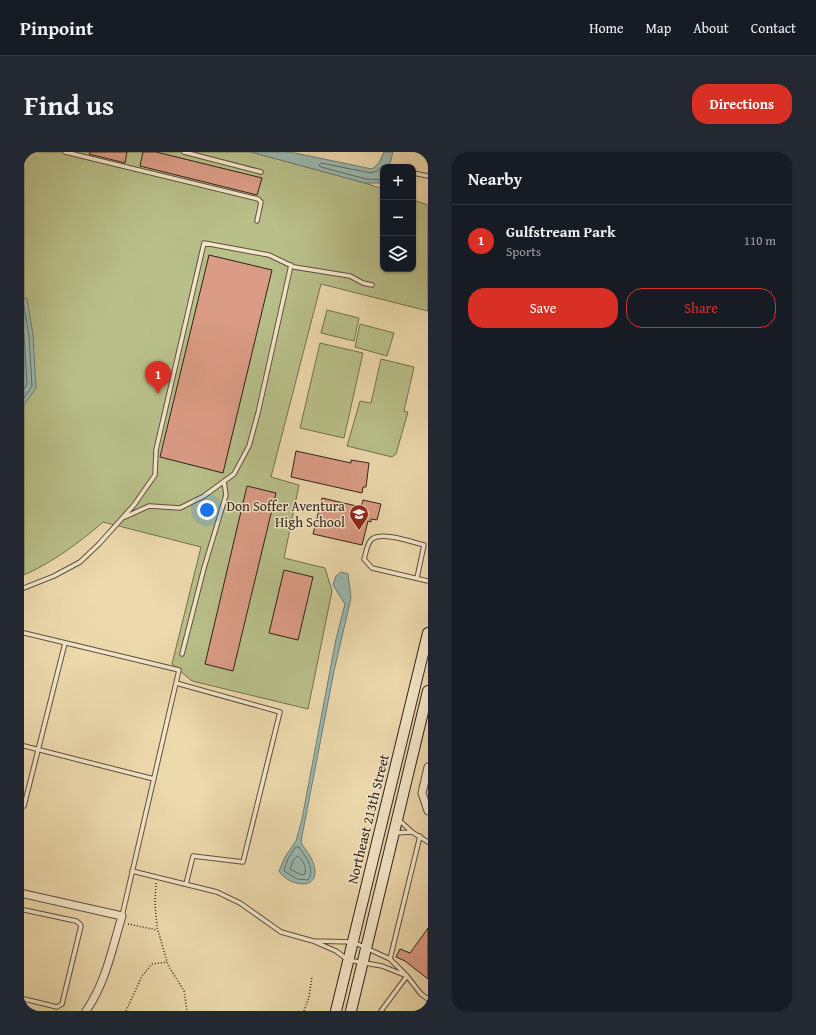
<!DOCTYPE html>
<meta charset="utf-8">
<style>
body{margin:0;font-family:"Gentium Book Plus",serif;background:#242831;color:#f1f3f6}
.controls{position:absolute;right:12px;top:12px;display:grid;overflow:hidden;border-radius:8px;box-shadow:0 1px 3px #0004}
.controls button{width:36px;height:36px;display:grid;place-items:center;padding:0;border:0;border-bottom:1px solid #363941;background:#171b24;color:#f1f3f6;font:20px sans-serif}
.you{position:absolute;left:183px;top:358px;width:14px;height:14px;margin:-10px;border:3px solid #fff;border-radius:50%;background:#1a73e8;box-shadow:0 0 0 6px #1a73e833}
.badge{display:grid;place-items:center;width:26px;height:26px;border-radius:50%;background:#d93025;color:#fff;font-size:13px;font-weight:700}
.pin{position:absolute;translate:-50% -33px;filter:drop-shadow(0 1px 2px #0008)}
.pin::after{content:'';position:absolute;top:21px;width:14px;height:12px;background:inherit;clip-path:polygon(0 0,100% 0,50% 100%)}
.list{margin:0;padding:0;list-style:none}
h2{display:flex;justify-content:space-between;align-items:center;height:52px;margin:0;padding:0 16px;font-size:17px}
h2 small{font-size:13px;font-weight:400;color:#9ea1a6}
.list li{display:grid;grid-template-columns:26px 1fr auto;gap:12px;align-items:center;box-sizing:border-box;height:72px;padding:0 16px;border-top:1px solid #363941}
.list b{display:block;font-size:15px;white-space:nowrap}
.list p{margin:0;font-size:13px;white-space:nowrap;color:#9ea1a6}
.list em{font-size:13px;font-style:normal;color:#9ea1a6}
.actions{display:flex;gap:8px;padding:12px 16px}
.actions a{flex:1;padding:9px 0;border:1px solid #d93025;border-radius:16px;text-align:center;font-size:14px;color:#d93025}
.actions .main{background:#d93025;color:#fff}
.icon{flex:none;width:22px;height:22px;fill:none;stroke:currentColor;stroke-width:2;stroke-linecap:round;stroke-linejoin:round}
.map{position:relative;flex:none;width:404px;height:859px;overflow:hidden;border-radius:16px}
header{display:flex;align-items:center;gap:24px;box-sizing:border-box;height:56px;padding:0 20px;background:#171b24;border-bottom:1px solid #363941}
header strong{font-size:19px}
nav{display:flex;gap:22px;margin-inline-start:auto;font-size:14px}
.intro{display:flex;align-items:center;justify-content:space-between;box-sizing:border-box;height:96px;padding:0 24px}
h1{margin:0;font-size:28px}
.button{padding:10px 18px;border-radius:16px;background:#d93025;color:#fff;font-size:14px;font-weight:700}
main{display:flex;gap:24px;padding:0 24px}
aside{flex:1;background:#171b24;border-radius:16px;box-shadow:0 1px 3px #0004}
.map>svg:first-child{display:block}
.green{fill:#b8bf89;stroke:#747052}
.water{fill:#9ab9b1;stroke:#6f7d75}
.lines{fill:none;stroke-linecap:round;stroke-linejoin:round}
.shore{stroke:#646e66;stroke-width:1}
.building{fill:#db9c85;stroke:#2f221c}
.lane-casing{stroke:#5e5040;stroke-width:5.5}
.street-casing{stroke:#5e5040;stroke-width:9}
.secondary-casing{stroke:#2f221c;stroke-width:12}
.path{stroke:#2f221c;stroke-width:1.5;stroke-dasharray:1 2;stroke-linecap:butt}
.lane{stroke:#f3e6c9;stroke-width:3.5}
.street{stroke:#f3e6c9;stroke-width:7}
.secondary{stroke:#f3e6c9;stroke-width:10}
.labels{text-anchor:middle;stroke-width:3;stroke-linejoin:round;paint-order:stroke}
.poi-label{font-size:14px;fill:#2f221c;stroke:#f3e6c9;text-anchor:end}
.street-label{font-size:14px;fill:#2f221c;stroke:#f3e6c9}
</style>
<header>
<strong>Pinpoint</strong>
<nav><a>Home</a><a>Map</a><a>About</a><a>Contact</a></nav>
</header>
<div class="intro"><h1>Find us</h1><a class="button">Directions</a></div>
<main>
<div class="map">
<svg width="404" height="859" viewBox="0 0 404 859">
<rect width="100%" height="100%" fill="#ecd9ac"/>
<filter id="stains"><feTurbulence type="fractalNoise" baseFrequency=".005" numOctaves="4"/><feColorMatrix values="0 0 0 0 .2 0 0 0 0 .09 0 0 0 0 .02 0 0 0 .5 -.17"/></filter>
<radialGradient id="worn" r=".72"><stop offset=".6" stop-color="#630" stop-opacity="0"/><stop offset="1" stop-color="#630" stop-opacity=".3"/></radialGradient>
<path class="green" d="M0 0H227L341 31 359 37V117H389V48L404 53V159L297 132 247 325 275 333 260 406 301 416 308 439 284 557 168 529 148 512 177 395 79 370C55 391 29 410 0 423Z
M303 158 335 166 330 189 297 181Z
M336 172 370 181 363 204 331 195Z
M296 191 339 201 320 286 276 276Z
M357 207 390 215 380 259 384 260 372 302 368 305 323 294 336 249 347 251Z"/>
<path class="water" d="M227 0H266L348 17 355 11 360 0H369L365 15H359V31H341Z
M0 145 3 147 9 183 12 236 0 253Z
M317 420 324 422 327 446 310 519 278 684 277 691C283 700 290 707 291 719 292 740 262 732 255 719L261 705 272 689 278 667 312 487 321 452 309 433 312 424Z"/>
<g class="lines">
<path class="shore" d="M359 28 342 27 297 15 295 13 297 11 347 21 353 19 359 13 362 15
M0 154 5 184 8 234 0 246
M0 182 3 232 0 237
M272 695H275C281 705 292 716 284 728L273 727 260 719 264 707Z
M274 704C279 708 284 717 280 723L275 722 266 717 269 709Z"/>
</g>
<path class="building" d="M66 0H103L101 11 65 2Z
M119 0H132L238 26 233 43 116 14Z
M185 103 248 118 199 321 136 305Z
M272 299 327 311V308L345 311 342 335H339L338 341 267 325Z
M223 334 252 341 209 519 181 512Z
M298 346 337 355 339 348 357 352 353 368 347 367V370L344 369 338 393 289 382Z
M260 418 289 425 274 488 245 481Z
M404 776V827L381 809 372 805 376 797 386 801Z"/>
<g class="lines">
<g class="lane-casing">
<path id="lane" d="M41 0 234 47 237 50 233 69
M160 0 237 20
M389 21 404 24
M101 365 125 354 156 356 180 344 210 322 225 294 234 261 267 113
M393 426 400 393C388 390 358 379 348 387 343 391 342 401 340 407L348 416 404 429
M0 436 30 424 56 410 75 392 110 353 131 323 132 298 180 91 245 103 270 115 326 124 339 131 348 133
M0 481 155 518 98 764
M158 502 180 416 202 343 200 329
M152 531 256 560 219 710 169 704 162 732
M0 594 130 627
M0 654 41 491
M375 668 388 680 404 690
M371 681 388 680
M108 719 193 740 216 751 257 780 289 789
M0 758 52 769 56 772 57 774 38 852 33 855 0 847
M289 789 329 790 366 807 383 824 358 814 324 808 312 799Z
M366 807 396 684
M357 859 383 824 397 842 404 847"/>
</g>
<g class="street-casing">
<path id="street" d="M404 615 398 641 404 659
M0 742 98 764C88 797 82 830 62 859"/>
</g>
<g class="secondary-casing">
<path id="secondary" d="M312 859 404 481
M327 859 404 539"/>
</g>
<path class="path" d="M132 731 131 751 133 775 144 813 160 839 163 859
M104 772 133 778
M102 859 118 824 128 812 143 810
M280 859 285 845 288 824"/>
<use href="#lane" class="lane"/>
<use href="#street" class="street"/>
<use href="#secondary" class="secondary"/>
</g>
<defs>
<g id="school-pin" transform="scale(1)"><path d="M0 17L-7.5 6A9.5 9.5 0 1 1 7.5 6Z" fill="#8f2418" stroke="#f3e6c9"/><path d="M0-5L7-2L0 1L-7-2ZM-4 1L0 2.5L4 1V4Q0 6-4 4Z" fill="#fff"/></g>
</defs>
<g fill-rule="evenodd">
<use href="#school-pin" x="335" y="362"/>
</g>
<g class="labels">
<g class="poi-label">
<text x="321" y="359">Don Soffer Aventura<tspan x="321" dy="16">High School</tspan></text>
</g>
<g class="street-label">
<text transform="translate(344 667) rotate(-76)" y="5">Northeast 213th Street</text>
</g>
</g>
<rect width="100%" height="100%" filter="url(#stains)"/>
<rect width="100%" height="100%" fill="url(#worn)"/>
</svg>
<div class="controls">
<button>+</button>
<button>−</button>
<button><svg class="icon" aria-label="layers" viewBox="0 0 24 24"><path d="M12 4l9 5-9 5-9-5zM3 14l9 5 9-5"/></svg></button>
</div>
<div class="you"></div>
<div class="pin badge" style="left:134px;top:242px">1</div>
</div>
<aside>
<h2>Nearby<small></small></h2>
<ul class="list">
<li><span class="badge">1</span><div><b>Gulfstream Park</b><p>Sports</p></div><em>110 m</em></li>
</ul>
<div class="actions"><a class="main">Save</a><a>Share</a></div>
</aside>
</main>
